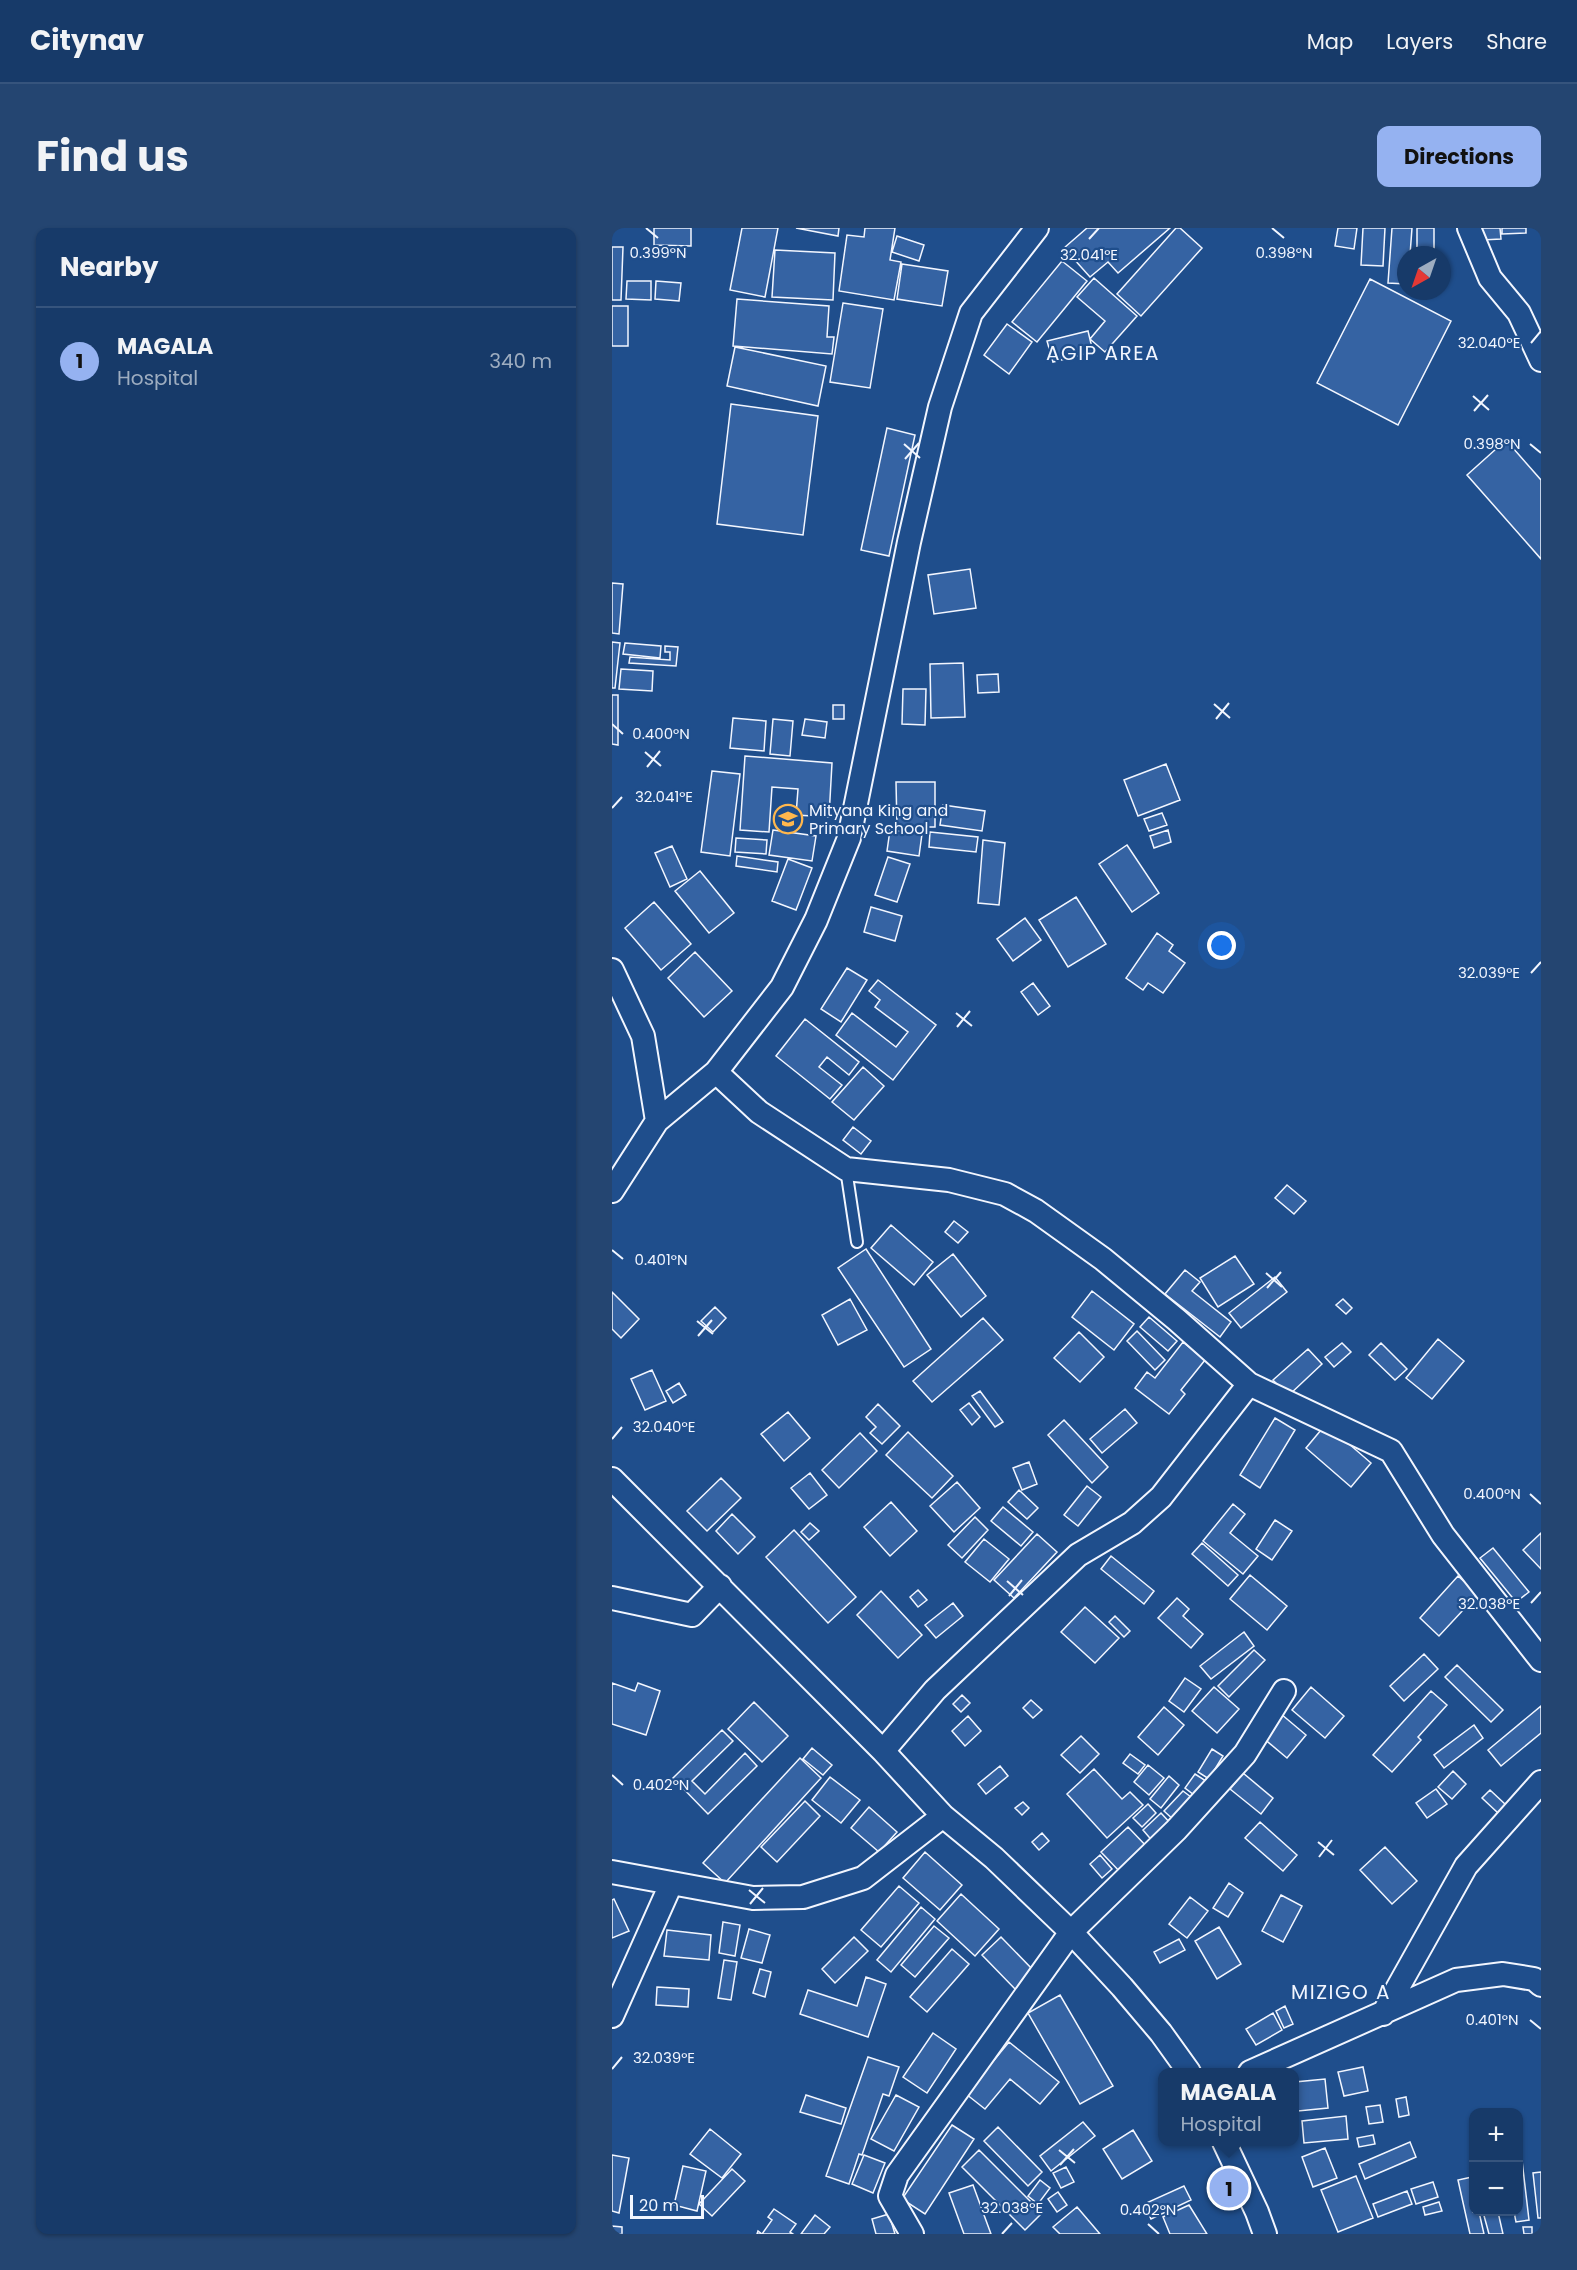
<!DOCTYPE html>
<meta charset="utf-8">
<style>
body{margin:0;font-family:Poppins,sans-serif;background:#244571;color:#f1f3f6}
.controls{position:absolute;right:18px;bottom:18px;display:grid;overflow:hidden;border-radius:12px;box-shadow:0 2px 4px #0004}
.controls button{width:54px;height:54px;display:grid;place-items:center;padding:0;border:0;border-bottom:2px solid #36547d;background:#173a69;color:#f1f3f6;font:30px sans-serif}
.compass{position:absolute;left:785px;top:18px;width:54px;height:54px;border-radius:50%;background:#173a69;box-shadow:0 2px 4px #0004;rotate:220deg}
.scale{position:absolute;left:18px;bottom:15px;width:74px;box-sizing:border-box;padding-left:6px;border:3px solid #f2f6ff;border-top:0;font-size:16px;line-height:21px;white-space:nowrap;color:#f2f6ff;-webkit-text-stroke:4px #1f4e8c;paint-order:stroke}
.you{position:absolute;left:610px;top:718px;width:21px;height:21px;margin:-15px;border:4px solid #fff;border-radius:50%;background:#1a73e8;box-shadow:0 0 0 9px #1a73e833}
.badge{display:grid;place-items:center;width:39px;height:39px;border-radius:50%;background:#95b2f1;color:#111;font-size:20px;font-weight:700}
.pin{position:absolute;translate:-50% -50%;border:3px solid #fff;box-shadow:0 2px 6px #0006}
.popup{position:absolute;left:546px;top:1840px;width:141px;height:78px;box-sizing:border-box;display:grid;place-content:center;border-radius:12px;background:#173a69;filter:drop-shadow(0 2px 4px #0005);font-size:20px;white-space:nowrap;color:#9eadc0}
.popup b{font-size:22px;color:#f1f3f6}
.popup::after{content:'';position:absolute;left:50%;top:100%;margin-left:-12px;border:12px solid transparent;border-top-color:#173a69}
.list{margin:0;padding:0;list-style:none}
h2{display:flex;justify-content:space-between;align-items:center;height:78px;margin:0;padding:0 24px;font-size:26px}
h2 small{font-size:20px;font-weight:400;color:#9eadc0}
.list li{display:grid;grid-template-columns:39px 1fr auto;gap:18px;align-items:center;box-sizing:border-box;height:108px;padding:0 24px;border-top:2px solid #36547d}
.list b{display:block;font-size:22px;white-space:nowrap}
.list p{margin:0;font-size:20px;white-space:nowrap;color:#9eadc0}
.list em{font-size:20px;font-style:normal;color:#9eadc0}
.map{position:relative;flex:none;width:929px;height:2006px;overflow:hidden;border-radius:12px}
header{display:flex;align-items:center;gap:36px;box-sizing:border-box;height:84px;padding:0 30px;background:#173a69;border-bottom:2px solid #36547d}
header strong{font-size:28px}
nav{display:flex;gap:33px;margin-inline-start:auto;font-size:21px}
.intro{display:flex;align-items:center;justify-content:space-between;box-sizing:border-box;height:144px;padding:0 36px}
h1{margin:0;font-size:42px}
.button{padding:15px 27px;border-radius:12px;background:#95b2f1;color:#111;font-size:21px;font-weight:700}
main{display:flex;gap:36px;padding:0 36px}
aside{flex:1;background:#173a69;border-radius:12px;box-shadow:0 2px 4px #0004}
.map>svg:first-child{display:block}
.building{fill:#3563a3;stroke:#f2f6ff;stroke-width:1.5}
.lines{fill:none;stroke-linecap:round;stroke-linejoin:round}
.lane-casing{stroke:#f2f6ff;stroke-width:14}
.street-casing{stroke:#f2f6ff;stroke-width:26}
.lane{stroke:#1f4e8c;stroke-width:10}
.street{stroke:#1f4e8c;stroke-width:22}
.ticks{fill:none;stroke:#f2f6ff;stroke-width:2}
.labels{text-anchor:middle;stroke-width:4.5;stroke-linejoin:round;paint-order:stroke}
.poi-label{font-size:16px;fill:#f2f6ff;stroke:#1f4e8c;text-anchor:start}
.quarter-label{font-size:20px;letter-spacing:1.5px;fill:#f2f6ff;stroke:#1f4e8c}
.ticks-label{font-size:15px;text-anchor:middle;fill:#f2f6ff;stroke:#1f4e8c;stroke-width:4.5;stroke-linejoin:round;paint-order:stroke}
</style>
<header>
<strong>Citynav</strong>
<nav><a>Map</a><a>Layers</a><a>Share</a></nav>
</header>
<div class="intro"><h1>Find us</h1><a class="button">Directions</a></div>
<main>
<aside>
<h2>Nearby<small></small></h2>
<ul class="list">
<li><span class="badge">1</span><div><b>MAGALA</b><p>Hospital</p></div><em>340 m</em></li>
</ul>
</aside>
<div class="map">
<svg width="929" height="2006" viewBox="0 0 929 2006">
<rect width="100%" height="100%" fill="#1f4e8c"/>
<path class="building" d="M42 0H79V18L42 17Z
M130 0H166L153 69 118 62Z
M184 0H227L226 8Z
M253 0H283L278 32 289 34 282 72 227 63 235 7 252 9Z
M475 0H558L506 45 496 34 478 49 452 20Z
M564 0H568L590 20 529 88 505 66Z
M726 0H745L742 21 723 18Z
M751 0H773L771 38 749 37Z
M780 0H800L798 27H794V56L776 55Z
M805 0H822V27H805Z
M870 0H888L889 11 870 12Z
M890 0H914V5L890 6Z
M285 8 312 17 307 33 280 24Z
M0 19H11L9 72H0Z
M163 22 223 25 221 72 160 69Z
M450 33 475 53 425 114 400 94Z
M290 36 336 43 330 78 285 71Z
M482 50 525 88 493 124 478 111 493 93 465 69Z
M758 51 839 93 786 197 705 155Z
M15 53H39V72L14 71Z
M44 53 69 55 67 73 43 71Z
M125 71 217 78 215 109H222L220 126 121 118Z
M231 75 271 81 258 160 218 154Z
M0 78H16V118H0Z
M395 96 420 114 397 146 372 127Z
M476 103 481 124 441 134 435 113Z
M123 119 214 138 206 178 115 158Z
M119 176 206 188 191 307 105 296Z
M275 200 303 207 277 328 249 322Z
M894 212 929 252V331L855 247Z
M358 341 364 380 322 386 316 347Z
M0 355 11 356 7 406 0 405Z
M0 414 8 415 3 460H0Z
M13 415 49 418 48 430 11 426Z
M53 418 66 419 64 438 17 435 18 429 58 432V424H53Z
M351 435 353 489 319 490 318 436Z
M9 441 41 443 40 463 7 461Z
M386 446 387 464 366 465 365 447Z
M291 461H314L313 497 290 496Z
M0 467H6V517L0 516Z
M221 477H232V491H221Z
M121 490 154 493 152 523 118 520Z
M161 491 181 493 178 528 158 526Z
M193 491 215 494 213 510 190 507Z
M133 528 220 535 217 589 184 587 186 561 160 559 157 604 128 602Z
M554 536 568 572 526 588 512 552Z
M100 543 128 546 118 628 89 624Z
M284 554H323V599H285Z
M331 577 373 583 370 603 328 597Z
M550 585 555 597 537 603 532 591Z
M161 602 204 608 200 633 157 627Z
M278 602 310 606 307 628 275 623Z
M556 602 559 614 542 620 538 608Z
M318 604 366 609 364 624 317 619Z
M124 610 155 612 154 626 123 624Z
M371 612 393 615 387 677 366 675Z
M515 617 547 665 520 684 487 636Z
M60 618 75 651 58 659 43 625Z
M125 628 166 634 165 644 124 638Z
M276 629 298 636 285 674 263 667Z
M176 631 200 640 184 682 160 673Z
M88 643 122 685 97 705 63 663Z
M464 669 494 716 456 739 427 692Z
M42 674 79 716 49 742 13 700Z
M259 679 290 688 283 713 252 704Z
M413 690 429 712 401 733 385 711Z
M545 705 561 717 557 723 573 735 551 765 536 755 531 762 514 750Z
M83 724 120 763 92 789 56 750Z
M235 740 255 752 229 794 209 781Z
M266 752 324 797 281 852 224 807 240 785 284 819 296 804 263 779 268 772 257 763Z
M421 755 438 778 426 787 409 764Z
M193 791 247 834 237 847 215 829 207 839 230 857 218 871 164 828Z
M251 839 272 858 242 892 220 874Z
M241 899 259 913 249 926 231 912Z
M675 957 694 973 682 986 663 970Z
M342 993 356 1004 346 1015 333 1004Z
M279 997 321 1034 302 1057 259 1020Z
M254 1021 319 1121 292 1139 226 1040Z
M341 1026 374 1068 349 1089 315 1047Z
M623 1028 642 1056 606 1079 588 1050Z
M573 1042 588 1054 580 1063 619 1094 608 1109 553 1066Z
M663 1049 675 1064 629 1100 617 1085Z
M480 1063 522 1096 502 1122 460 1089Z
M0 1064 27 1091 9 1110 0 1101Z
M238 1071 255 1102 226 1117 210 1087Z
M731 1071 740 1080 734 1086 724 1077Z
M103 1079 114 1090 101 1104 89 1093Z
M537 1089 565 1113 556 1123 528 1099Z
M371 1090 391 1112 320 1174 301 1153Z
M525 1103 553 1132 543 1142 515 1113Z
M467 1104 492 1129 468 1154 442 1130Z
M826 1111 852 1133 820 1171 794 1150Z
M571 1114 593 1132 569 1162 573 1166 557 1186 523 1160 535 1144 543 1150Z
M730 1115 739 1124 722 1139 713 1129Z
M769 1115 795 1141 783 1152 757 1127Z
M696 1121 710 1136 676 1168 661 1152Z
M40 1142 54 1173 33 1182 19 1151Z
M67 1155 74 1167 61 1175 54 1163Z
M368 1163 391 1194 383 1199 360 1168Z
M357 1175 368 1189 360 1197 348 1182Z
M266 1176 288 1198 270 1216 258 1205 264 1199 254 1189Z
M513 1181 525 1195 490 1225 478 1211Z
M176 1184 198 1210 172 1233 149 1206Z
M663 1190 683 1202 648 1260 628 1247Z
M452 1192 496 1239 480 1255 436 1207Z
M714 1196 759 1235 739 1259 694 1220Z
M296 1204 341 1248 320 1270 274 1227Z
M248 1205 265 1223 227 1260 210 1242Z
M417 1234 425 1256 410 1262 401 1240Z
M198 1245 215 1267 197 1281 179 1260Z
M109 1250 129 1270 95 1303 75 1283Z
M345 1254 368 1280 342 1304 318 1278Z
M475 1258 489 1269 466 1298 452 1287Z
M407 1262 426 1280 415 1291 396 1274Z
M279 1274 305 1303 278 1328 252 1299Z
M621 1276 633 1286 618 1305 646 1328 631 1346 591 1313Z
M391 1279 421 1304 409 1318 379 1293Z
M120 1286 143 1309 126 1326 104 1303Z
M363 1289 376 1302 350 1330 336 1317Z
M663 1292 680 1303 660 1332 644 1321Z
M198 1295 207 1303 197 1312 189 1304Z
M182 1302 244 1369 216 1395 154 1329Z
M929 1305V1341L911 1322Z
M425 1306 445 1324 402 1370 382 1352Z
M372 1311 397 1331 378 1354 353 1334Z
M590 1315 626 1347 616 1358 580 1326Z
M881 1320 917 1364 904 1374 868 1330Z
M499 1328 542 1363 532 1376 489 1341Z
M638 1347 675 1378 655 1402 618 1371Z
M846 1348 866 1366 827 1408 808 1390Z
M306 1362 315 1372 306 1379 298 1369Z
M269 1363 310 1407 286 1430 245 1387Z
M565 1370 577 1381 571 1388 591 1406 579 1420 546 1390Z
M341 1375 351 1388 324 1410 313 1397Z
M473 1379 507 1410 483 1435 449 1404Z
M503 1388 518 1403 512 1409 497 1394Z
M632 1404 642 1418 599 1451 588 1438Z
M642 1422 653 1432 617 1469 606 1458Z
M812 1426 826 1441 792 1473 778 1458Z
M845 1437 891 1482 879 1494 833 1449Z
M573 1450 589 1461 572 1484 557 1473Z
M0 1455 23 1463 26 1455 48 1463 34 1507 0 1496Z
M602 1459 627 1481 605 1505 580 1483Z
M699 1459 732 1488 713 1510 680 1482Z
M819 1463 835 1477 806 1509 809 1512 780 1544 761 1527Z
M350 1467 358 1475 349 1484 341 1476Z
M419 1472 430 1482 421 1490 411 1480Z
M142 1474 176 1508 150 1534 116 1501Z
M929 1478V1505L889 1538 876 1522Z
M552 1479 572 1497 546 1527 526 1509Z
M669 1486 694 1507 675 1530 650 1509Z
M356 1488 369 1503 353 1518 340 1503Z
M862 1497 871 1510 832 1540 822 1527Z
M110 1502 121 1513 80 1553 93 1566 133 1525 145 1538 96 1586 61 1550Z
M469 1508 487 1526 468 1545 449 1527Z
M200 1520 220 1537 211 1547 191 1531Z
M600 1521 611 1528 597 1551 586 1544Z
M518 1526 533 1537 526 1546 511 1535Z
M188 1530 209 1550 113 1655 91 1635Z
M536 1537 552 1550 537 1567 522 1554Z
M388 1538 396 1548 374 1566 366 1556Z
M482 1541 510 1571 518 1564 531 1577 495 1610 455 1566Z
M841 1543 854 1556 840 1571 826 1559Z
M631 1545 661 1570 649 1586 618 1561Z
M583 1546 597 1555 586 1570 573 1560Z
M557 1548 567 1557 549 1580 538 1571Z
M218 1549 248 1572 229 1595 200 1572Z
M824 1561 835 1576 815 1590 804 1575Z
M878 1562 894 1577 886 1585 870 1570Z
M571 1563 583 1572 564 1594 552 1583Z
M193 1573 208 1588 165 1634 149 1619Z
M411 1574 417 1580 410 1587 403 1580Z
M536 1576 544 1585 530 1599 521 1590Z
M257 1579 285 1604 267 1624 239 1600Z
M549 1585 560 1597 542 1615 531 1602Z
M648 1594 685 1627 671 1643 633 1610Z
M516 1599 537 1621 510 1646 489 1624Z
M430 1605 437 1613 427 1622 420 1614Z
M773 1619 805 1653 780 1676 748 1642Z
M313 1624 350 1657 328 1682 291 1650Z
M488 1627 500 1641 490 1650 478 1636Z
M617 1655 631 1665 616 1689 601 1680Z
M287 1658 307 1675 269 1719 249 1702Z
M349 1666 387 1701 363 1728 325 1693Z
M669 1667 690 1678 671 1714 650 1703Z
M578 1669 596 1683 575 1710 557 1696Z
M2 1671 17 1703 0 1710V1672Z
M309 1679 323 1691 279 1744 265 1732Z
M111 1694 128 1697 123 1728 107 1725Z
M322 1698 337 1710 303 1749 289 1737Z
M607 1699 629 1736 605 1751 583 1713Z
M137 1701 158 1707 150 1735 129 1730Z
M55 1702 99 1707 97 1732 52 1728Z
M242 1709 256 1723 223 1755 210 1741Z
M389 1709 423 1744 404 1762 370 1727Z
M567 1711 573 1722 548 1735 542 1724Z
M340 1721 357 1736 315 1784 298 1769Z
M112 1732 125 1734 119 1772 106 1770Z
M148 1741 159 1744 153 1769 141 1765Z
M254 1749 274 1756 256 1809 188 1786 196 1762 245 1778Z
M45 1759 77 1761 76 1779 44 1777Z
M448 1767 501 1858 468 1876 416 1785Z
M673 1778 681 1796 672 1800 664 1783Z
M661 1785 670 1802 644 1817 634 1801Z
M321 1805 344 1821 315 1865 291 1849Z
M397 1814 447 1854 428 1876 398 1851 373 1881 354 1866Z
M256 1829 287 1839 277 1868 271 1866 250 1927 247 1926 237 1956 214 1948Z
M751 1839 756 1863 732 1868 726 1844Z
M713 1851 716 1880 686 1883 683 1854Z
M194 1867 234 1880 229 1896 188 1884Z
M284 1867 307 1879 282 1923 259 1911Z
M794 1869 797 1887 787 1889 784 1871Z
M768 1877 771 1894 757 1896 754 1879Z
M734 1888 736 1911 692 1915 690 1893Z
M471 1894 483 1908 439 1943 428 1928Z
M340 1897 362 1911 313 1986 290 1971Z
M386 1899 430 1944 416 1958 372 1913Z
M98 1901 129 1926 110 1950 78 1926Z
M521 1902 540 1933 510 1951 491 1921Z
M761 1907 763 1916 747 1919 745 1910Z
M798 1914 804 1929 753 1951 747 1936Z
M713 1920 725 1950 701 1959 690 1929Z
M367 1922 430 1985 413 2002 350 1939Z
M909 1924 917 1992 904 1994 902 1984H906V1925Z
M0 1927 17 1930 7 1985 0 1983Z
M252 1927 273 1935 261 1965 240 1956Z
M71 1938 94 1943 85 1983 62 1977Z
M454 1939 462 1954 449 1960 441 1945Z
M120 1941 133 1953 100 1988 87 1976Z
M929 1944V1990H926L921 1945Z
M744 1948 761 1990 726 2004 709 1962Z
M860 1949 861 1984H867L872 2006H858L846 1952Z
M428 1952 438 1960 426 1976 416 1968Z
M821 1954 826 1969 804 1976 799 1961Z
M361 1957 379 2006H352L337 1965Z
M572 1958 579 1972 539 1991 532 1976Z
M795 1963 800 1976 766 1989 761 1976Z
M446 1964 455 1977 445 1984 436 1971Z
M827 1974 830 1983 813 1987 811 1979Z
M577 1977 595 2006H558L551 1989Z
M465 1979 488 2006H448L441 1999Z
M162 1981 184 1996 178 2004 181 2006H145L146 2003 150 2006 160 1992 156 1989Z
M871 1984H886L891 2006H877Z
M277 1986 283 2006H264L260 1991Z
M203 1987 218 1999 212 2006H189Z
M0 1998 10 1999V2006H0Z
M911 1999H920V2006H912Z"/>
<g class="lines">
<g class="lane-casing">
<path id="lane" d="M234 941 245 1014"/>
</g>
<g class="street-casing">
<path id="street" d="M857 0 878 50 907 85 929 132
M0 742 31 808 45 893 0 963
M104 844 170 759 204 692 237 610 297 314 328 179 359 85 425 0
M45 893 104 844 147 884 234 941 337 952 393 966 424 983 491 1031 565 1092 637 1156
M0 1251 271 1523 331 1588 382 1630 459 1704 510 1759 549 1805 577 1844
M0 1370 80 1387 108 1358
M271 1523 323 1462 466 1327 520 1295 549 1269 637 1156 779 1223 831 1307 929 1432
M0 1644 141 1670 191 1669 251 1650 331 1588
M771 1786 854 1638 929 1554
M0 1788 59 1656
M638 1844 844 1752 891 1746 922 1751 929 1757
M612 1914 645 1984 653 2006
M300 2006 278 1968 285 1947 459 1704 564 1602 633 1526 672 1463"/>
</g>
<use href="#lane" class="lane"/>
<use href="#street" class="street"/>
</g>
<path class="ticks" d="M34 0 46 10M660 0 672 10M477 11 487 0M919 115 929 103M861 168 877 182M862 183 876 167M292 216 308 230M918 216 929 225M293 231 307 215M602 476 618 490M604 491 617 475M0 496 11 506M33 524 49 538M35 539 48 523M0 580 10 569M919 745 929 734M344 785 360 798M345 799 358 783M0 1022 11 1031M654 1045 670 1059M655 1060 669 1044M85 1093 101 1106M86 1108 100 1092M0 1211 10 1199M918 1266 929 1276M395 1353 411 1367M397 1368 410 1352M919 1375 929 1364M0 1547 11 1557M706 1614 722 1627M707 1629 720 1612M137 1662 153 1675M138 1676 151 1660M918 1792 929 1801M0 1841 10 1829M447 1922 463 1935M448 1937 462 1921M536 1996 547 2006M390 2006 400 1995"/>
<defs>
<g id="school-ring" transform="scale(1.5)"><circle r="9.5" fill="#1f4e8c" stroke="#ffb74d" stroke-width="1.5"/><path d="M0-5L7-2L0 1L-7-2ZM-4 1L0 2.5L4 1V4Q0 6-4 4Z" fill="#ffb74d"/></g>
</defs>
<g fill-rule="evenodd">
<use href="#school-ring" x="176" y="591"/>
</g>
<g class="labels">
<g class="poi-label">
<text x="197" y="588">Mityana King and<tspan x="197" dy="18">Primary School</tspan></text>
</g>
<g class="quarter-label">
<text x="491" y="132">AGIP AREA</text>
<text x="729" y="1771">MIZIGO A</text>
</g>
</g>
<g class="ticks-label">
<text x="672" y="30">0.398°N</text>
<text x="46" y="30">0.399°N</text>
<text x="477" y="32">32.041°E</text>
<text x="877" y="120">32.040°E</text>
<text x="880" y="221">0.398°N</text>
<text x="49" y="511">0.400°N</text>
<text x="52" y="574">32.041°E</text>
<text x="877" y="750">32.039°E</text>
<text x="49" y="1037">0.401°N</text>
<text x="52" y="1204">32.040°E</text>
<text x="880" y="1271">0.400°N</text>
<text x="877" y="1381">32.038°E</text>
<text x="49" y="1562">0.402°N</text>
<text x="880" y="1797">0.401°N</text>
<text x="52" y="1835">32.039°E</text>
<text x="400" y="1985">32.038°E</text>
<text x="536" y="1987">0.402°N</text>
</g>
</svg>
<div class="controls">
<button>+</button>
<button>−</button>
</div>
<svg class="compass" viewBox="-18 -18 36 36"><path d="M0-13l5 13h-10z" fill="#e53935"/><path d="M0 13l5-13h-10z" fill="#9eadc0"/></svg>
<div class="scale">20 m</div>
<div class="you"></div>
<div class="pin badge" style="left:617px;top:1960px">1</div>
<div class="popup"><b>MAGALA</b>Hospital</div>
</div>
</main>
